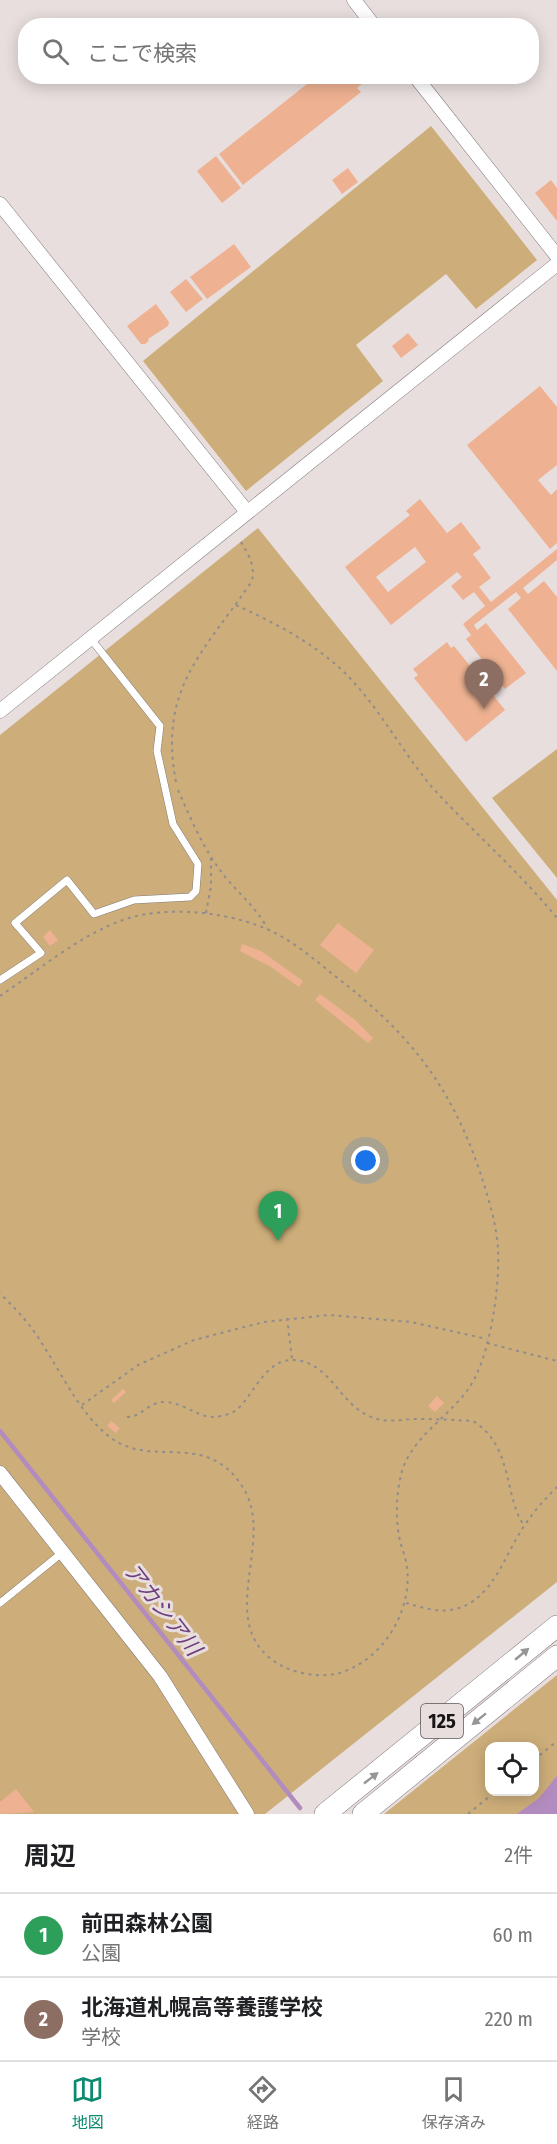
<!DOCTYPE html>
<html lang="ja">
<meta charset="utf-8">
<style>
body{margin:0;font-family:"Fira Sans Condensed","Noto Sans JP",sans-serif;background:#f6f6f6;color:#202124}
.controls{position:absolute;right:18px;bottom:18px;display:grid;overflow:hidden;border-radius:12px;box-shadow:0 3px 15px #0003}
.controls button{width:54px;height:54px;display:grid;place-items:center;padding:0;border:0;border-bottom:2px solid #e0e0e0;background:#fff;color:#202124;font:30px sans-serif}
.you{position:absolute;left:366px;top:1161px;width:21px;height:21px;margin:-15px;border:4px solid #fff;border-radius:50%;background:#1a73e8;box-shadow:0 0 0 9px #1a73e833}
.badge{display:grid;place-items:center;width:39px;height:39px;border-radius:50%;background:#0b8a6f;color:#fff;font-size:20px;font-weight:700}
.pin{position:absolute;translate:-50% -50px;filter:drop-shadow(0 2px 3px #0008)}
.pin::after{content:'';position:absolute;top:32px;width:21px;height:18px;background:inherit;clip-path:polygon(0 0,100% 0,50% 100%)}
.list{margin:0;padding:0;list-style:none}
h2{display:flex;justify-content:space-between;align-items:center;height:78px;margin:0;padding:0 24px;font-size:26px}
h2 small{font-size:20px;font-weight:400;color:#757577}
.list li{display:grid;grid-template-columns:39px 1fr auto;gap:18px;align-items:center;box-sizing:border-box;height:84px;padding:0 24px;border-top:2px solid #e0e0e0}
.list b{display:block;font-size:22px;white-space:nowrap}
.list p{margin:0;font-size:20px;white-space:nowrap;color:#757577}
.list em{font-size:20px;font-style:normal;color:#757577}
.icon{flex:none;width:33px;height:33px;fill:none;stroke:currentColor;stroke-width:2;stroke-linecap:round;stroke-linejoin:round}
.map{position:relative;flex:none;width:557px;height:1814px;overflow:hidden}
.search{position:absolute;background:#fff;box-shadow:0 3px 15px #0003;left:18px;right:18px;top:18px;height:66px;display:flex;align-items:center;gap:15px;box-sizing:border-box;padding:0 21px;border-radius:24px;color:#757577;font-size:22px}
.sheet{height:246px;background:#fff}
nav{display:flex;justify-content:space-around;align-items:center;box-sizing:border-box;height:84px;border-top:2px solid #e0e0e0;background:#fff;font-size:16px;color:#757577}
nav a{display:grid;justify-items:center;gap:3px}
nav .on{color:#0b8a6f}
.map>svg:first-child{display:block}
.green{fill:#cdae7a;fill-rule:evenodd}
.water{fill:#b28cbe}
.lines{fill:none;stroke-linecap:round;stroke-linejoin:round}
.stream{stroke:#b28cbe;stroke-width:4.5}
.building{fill:#eeb292;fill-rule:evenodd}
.lane-casing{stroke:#817979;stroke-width:8}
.street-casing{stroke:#817979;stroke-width:15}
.primary-casing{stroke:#817979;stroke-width:22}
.path{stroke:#938c8c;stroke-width:2;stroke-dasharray:3 4.5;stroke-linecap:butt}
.lane{stroke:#fff;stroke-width:7}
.street{stroke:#fff;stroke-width:14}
.primary{stroke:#fff;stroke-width:21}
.oneway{fill:#979696}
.labels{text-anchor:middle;stroke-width:6;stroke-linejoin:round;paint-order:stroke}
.shield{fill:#e8dede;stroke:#565151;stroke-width:1.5}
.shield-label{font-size:20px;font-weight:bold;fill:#181515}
.water-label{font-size:22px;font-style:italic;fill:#6f3f7f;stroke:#e8dede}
</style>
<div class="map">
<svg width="557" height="1814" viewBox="0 0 557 1814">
<rect width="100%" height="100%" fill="#e8dede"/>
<path class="green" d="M431 126 537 260 476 309 446 274 356 345 383 381 246 491 143 361Z
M258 528 557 900V1582L265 1814H0V735Z
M557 749V878L492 798Z
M557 1675V1814H384ZM490 1746H534V1792H490Z"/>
<path class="water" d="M557 1776V1814H517L539 1798Z"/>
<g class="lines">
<path class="stream" d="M0 1431 300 1808"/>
</g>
<path class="building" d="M317 76H357L362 84 357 88 361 92 243 185 219 154Z
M358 76H373L364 84Z
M216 156 241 188 222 203 197 171Z
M348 168 358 182 342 194 332 180Z
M551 180 557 188V221L535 193Z
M234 244 251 267 207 299 190 277Z
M186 279 203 299 186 312 170 292Z
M156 304 169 322 168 326 148 339 149 341 145 344H141L127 326Z
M408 333 418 345 401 358 392 346Z
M540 386 557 407V465L538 480 551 495 557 489V543L550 549 467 445Z
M420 499 447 533 461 522 481 548 473 554 491 578 479 587 491 602 557 549V560L523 588 528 594 544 581 557 597V671L508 609 521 598 516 592 474 625 477 630 486 623 526 673 505 689 466 639 471 635 463 624 485 606 474 592 463 600 451 586 462 577 457 572 391 625 345 567 410 515 406 511ZM415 547 426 562 388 592 376 577Z
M447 642 451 648 454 646 505 710 466 742 414 678 418 675 413 669Z
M338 923 374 950 356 973 320 945Z
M50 930 58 940 50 946 43 937Z
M242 944 261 951 303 981 299 987 271 967 240 951Z
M320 994 355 1020 373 1038 368 1043 315 1000Z
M123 1389 126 1392 114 1403 111 1400Z
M437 1396 444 1403 435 1412 428 1406Z
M111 1421 120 1428 116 1433 107 1426Z
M16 1789 34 1812 0 1814V1802Z"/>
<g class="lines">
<g class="lane-casing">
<path id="lane" d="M0 980 41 953 15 923 67 880 94 914 134 900 190 897 196 891 198 864 173 824 157 751 160 726 91 639
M0 1603 63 1552"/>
</g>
<g class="street-casing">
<path id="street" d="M354 0 374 26
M415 76 557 256
M0 204 247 512
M0 711 557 264
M0 1473 160 1676 247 1814"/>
</g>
<g class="primary-casing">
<path id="primary" d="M325 1814 557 1626
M363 1814 557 1656"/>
</g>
<path class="path" d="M236 605C279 625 326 649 357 686 387 720 409 763 440 796 479 837 521 874 557 918
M176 782C158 688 204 652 252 581 255 564 249 556 241 542
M178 790C190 817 202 846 220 870 234 890 256 906 267 928
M206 913 211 886V856
M0 996C42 968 96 921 147 914 185 908 233 914 269 930 293 941 314 959 335 976 408 1032 450 1084 480 1172 488 1197 497 1225 498 1250 500 1287 490 1358 469 1388 449 1417 413 1436 402 1471 396 1494 395 1518 400 1541 402 1549 406 1558 407 1567 412 1607 388 1652 350 1669 330 1679 302 1676 282 1666 209 1626 279 1541 242 1486 206 1431 156 1467 114 1440 78 1416 56 1360 30 1326 21 1314 10 1304 0 1293
M287 1318 292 1359
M487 1343 557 1361
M82 1405 138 1365 194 1340 264 1322 329 1315 411 1322 487 1339
M127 1417C142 1417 148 1402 164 1402 192 1403 201 1427 233 1412 251 1403 263 1358 294 1360 330 1362 339 1403 369 1416 384 1424 402 1419 418 1419 437 1419 455 1420 473 1421 513 1446 503 1492 524 1526
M406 1603C420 1607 436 1612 451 1610 492 1603 504 1556 524 1526 534 1511 545 1499 557 1487
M534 1760 557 1741
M468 1814 495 1792"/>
<use href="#lane" class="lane"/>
<use href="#street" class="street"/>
<use href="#primary" class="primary"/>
</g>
<defs><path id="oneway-solid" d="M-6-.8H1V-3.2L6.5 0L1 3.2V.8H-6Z" transform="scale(1.5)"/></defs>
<g class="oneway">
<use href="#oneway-solid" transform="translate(522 1654) rotate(-40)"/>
<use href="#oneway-solid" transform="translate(479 1719) rotate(141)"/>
<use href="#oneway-solid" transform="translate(371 1778) rotate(-38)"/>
</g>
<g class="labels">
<rect class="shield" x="421" y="1704" width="42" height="34" rx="4.5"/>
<g class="shield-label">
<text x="442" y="1728">125</text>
</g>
<g class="water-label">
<text transform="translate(163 1609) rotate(52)" y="8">アカシア川</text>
</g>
</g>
</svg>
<div class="controls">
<button><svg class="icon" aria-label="locate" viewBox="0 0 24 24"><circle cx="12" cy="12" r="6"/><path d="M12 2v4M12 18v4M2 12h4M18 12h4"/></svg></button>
</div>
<div class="you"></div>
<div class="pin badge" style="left:278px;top:1241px;background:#2e9e5b">1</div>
<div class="pin badge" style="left:484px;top:709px;background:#8d6e63">2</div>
<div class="search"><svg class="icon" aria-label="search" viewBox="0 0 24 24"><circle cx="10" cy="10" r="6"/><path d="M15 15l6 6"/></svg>ここで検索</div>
</div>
<section class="sheet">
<h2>周辺<small>2件</small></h2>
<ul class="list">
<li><span class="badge" style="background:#2e9e5b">1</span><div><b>前田森林公園</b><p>公園</p></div><em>60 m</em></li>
<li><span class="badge" style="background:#8d6e63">2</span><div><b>北海道札幌高等養護学校</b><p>学校</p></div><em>220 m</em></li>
</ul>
</section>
<nav>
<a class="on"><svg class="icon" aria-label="map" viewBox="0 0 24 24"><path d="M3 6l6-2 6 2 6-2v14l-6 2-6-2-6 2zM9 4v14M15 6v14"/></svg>地図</a>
<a><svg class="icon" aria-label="directions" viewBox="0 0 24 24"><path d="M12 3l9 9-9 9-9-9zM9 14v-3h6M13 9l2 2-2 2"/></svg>経路</a>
<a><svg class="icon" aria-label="saved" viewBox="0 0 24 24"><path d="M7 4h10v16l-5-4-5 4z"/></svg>保存済み</a>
</nav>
